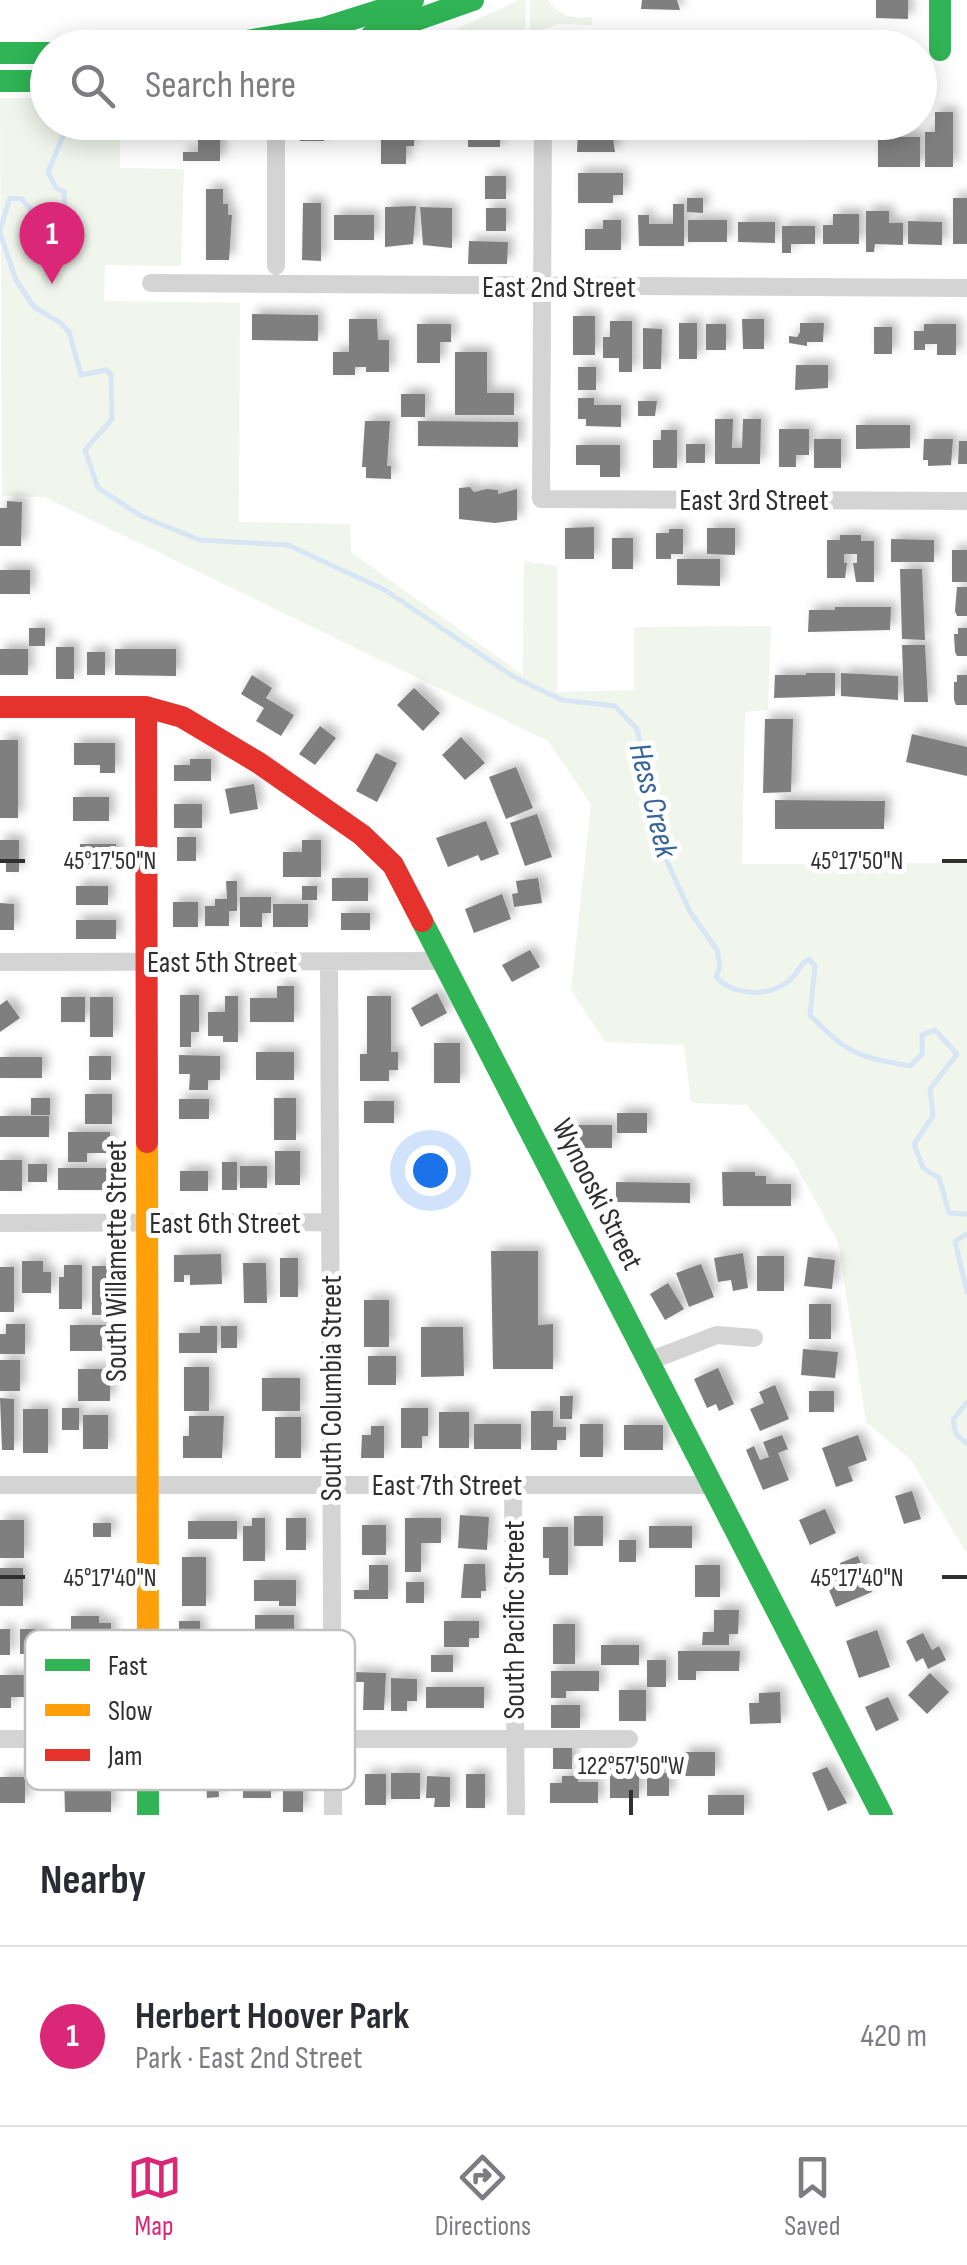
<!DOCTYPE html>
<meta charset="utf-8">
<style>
body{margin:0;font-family:"Sofia Sans Condensed",sans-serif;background:#f2f2f3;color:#2b2b33}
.you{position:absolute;left:430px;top:1170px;width:35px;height:35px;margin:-25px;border:8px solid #fff;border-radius:50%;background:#1a73e8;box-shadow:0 0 0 15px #1a73e833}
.badge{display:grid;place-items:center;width:65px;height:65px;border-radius:50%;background:#db2777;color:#fff;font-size:32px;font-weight:700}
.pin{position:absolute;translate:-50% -82px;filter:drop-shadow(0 2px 5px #0008)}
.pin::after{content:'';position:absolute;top:52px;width:35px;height:30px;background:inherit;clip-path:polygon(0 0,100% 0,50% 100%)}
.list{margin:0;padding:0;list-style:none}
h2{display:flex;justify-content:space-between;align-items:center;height:130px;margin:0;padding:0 40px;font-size:42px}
h2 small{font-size:32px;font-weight:400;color:#7c7c81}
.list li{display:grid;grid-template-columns:65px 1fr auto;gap:30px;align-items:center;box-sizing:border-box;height:180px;padding:0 40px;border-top:2px solid #e1e1e2}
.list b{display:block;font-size:38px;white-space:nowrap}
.list p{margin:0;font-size:32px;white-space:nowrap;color:#7c7c81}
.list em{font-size:32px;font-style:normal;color:#7c7c81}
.icon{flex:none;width:55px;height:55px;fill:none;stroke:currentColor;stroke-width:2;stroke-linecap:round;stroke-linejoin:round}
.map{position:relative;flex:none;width:967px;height:1815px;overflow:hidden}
.search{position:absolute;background:#fff;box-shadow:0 5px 25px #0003;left:30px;right:30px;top:30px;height:110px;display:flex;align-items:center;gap:25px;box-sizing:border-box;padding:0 35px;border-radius:55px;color:#7c7c81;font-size:38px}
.sheet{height:310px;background:#fff}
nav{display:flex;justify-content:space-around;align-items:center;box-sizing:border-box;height:140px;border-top:2px solid #e1e1e2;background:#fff;font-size:28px;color:#7c7c81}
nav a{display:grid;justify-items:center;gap:5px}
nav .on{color:#db2777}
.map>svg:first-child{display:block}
.green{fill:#f0f6ec}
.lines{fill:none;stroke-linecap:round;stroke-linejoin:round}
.stream{stroke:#d8e5f4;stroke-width:5}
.building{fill:#7f7f7f;filter:url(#shadow)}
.street{stroke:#d4d4d4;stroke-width:18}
.fast{stroke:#30b455;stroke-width:22}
.slow{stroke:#ff9f0a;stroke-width:22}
.jam{stroke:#e5322d;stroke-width:22}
.ticks{fill:none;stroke:#303030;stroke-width:4}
.labels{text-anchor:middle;stroke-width:10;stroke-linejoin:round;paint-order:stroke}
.street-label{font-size:30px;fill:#303030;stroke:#fff}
.water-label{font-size:32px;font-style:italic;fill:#376599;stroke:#fff}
.key{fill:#fff;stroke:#c1c1c1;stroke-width:2.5}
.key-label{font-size:28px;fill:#303030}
.ticks-label{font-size:25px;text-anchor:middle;fill:#303030;stroke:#fff;stroke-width:10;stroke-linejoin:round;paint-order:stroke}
</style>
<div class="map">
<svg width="967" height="1815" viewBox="0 0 967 1815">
<defs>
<filter id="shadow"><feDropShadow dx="5.5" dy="-5.5" stdDeviation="5" flood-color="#0004"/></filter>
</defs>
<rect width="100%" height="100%" fill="#fff"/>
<path class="green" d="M519 0H526L525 41 441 36Z
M530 0H548C561 17 572 19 592 17V25L557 24 530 35Z
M47 98 48 122 120 123V168L184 169 181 266 105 265 104 301 240 303 239 522 350 524 351 552 523 675 524 561 557 566V692L634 690V627L771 626 768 710 745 712 742 864 967 863V1554L911 1460 866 1422 838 1242 793 1160 747 1105 691 1103 684 1045 605 1042 571 990 591 804 548 741 44 497 2 496 0 98Z"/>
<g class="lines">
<path class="stream" d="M0 230 10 198 22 199C34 216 48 223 65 207L64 192 56 188 48 172 67 126
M0 233 16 280 34 307 61 323 69 332 81 375 106 370 111 374 112 419 85 450 98 488 141 516 200 540 288 545 385 590 514 677 562 700 615 706 637 729 667 861 690 912 717 950 720 966 716 977C734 997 774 998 793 977 800 969 800 964 809 959L815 966 810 1015C849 1055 856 1056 910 1066L922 1054V1035L935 1030 957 1054 930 1089 933 1116 914 1144 923 1168 939 1178 949 1213 967 1214
M967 1234 955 1241 967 1292
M967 1402 953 1420 956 1434 967 1444"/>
</g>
<path class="building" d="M642 0H677L680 10 641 9Z
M876 0H908V19L876 18Z
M935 112H953V167H925V132H935Z
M198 122H220V161H183V152H198Z
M300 122H324V141H300Z
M336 122H372V137H335Z
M381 122H414V146H406V164H381Z
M433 122H458V139H433Z
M468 122H500V147H468Z
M578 122H612V127H578Z
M621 122H637V135H620Z
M643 122H660V132H642Z
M663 122H681V135H663Z
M686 122H704V132H686Z
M708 122H726V136H708Z
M730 122H747V133L730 132Z
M752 122H769V133H752Z
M775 122H791V136H775Z
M799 122H834V138H799Z
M879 122H899V130H879Z
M578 131 612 132 615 152H577Z
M878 137H920V167H878Z
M578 173H623V195H613V203H578Z
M485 176H506V199H485Z
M206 189H223V204H228V215H232L229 260H206Z
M687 198H703V213L687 212Z
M953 198H967V244H953Z
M303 203H321V261L302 260Z
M673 204H684V246H639L638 215H649V224H673Z
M416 206 413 244 385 247V207Z
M420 207 452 208V248L423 245Z
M486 208H506V231H486Z
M866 211H889V223H903V245L875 244 874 252H866Z
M833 214H859V244H823V225H833Z
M334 215H374V240H334Z
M603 220H621V250H585V229H603Z
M688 220H727V242H688Z
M908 221 942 222V245L908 244Z
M738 222H775V243L738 242Z
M782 226H815V244H791V253H782Z
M469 241 508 242 507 264H468Z
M252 314 318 315V341L252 340Z
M573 316H595V355H573Z
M349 319H377L378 340H389V372H366V367H355V375H333V352H349Z
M742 319H764V349H743Z
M610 321H632V372H619V358H603V337H610Z
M679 323H697V359H679Z
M800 323H824L823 342H807V346L789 343V336L797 337 800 332Z
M417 324H451V342H440V363H417Z
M706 324H726V350H706Z
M924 324H956V355H937V344H925V350H914V331H924Z
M874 327H892V354H874Z
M643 328 662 329 661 369H643Z
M455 352H487V393H514V415H455Z
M796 365H828V388L795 390Z
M578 367H596V390H578Z
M401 394H425V417H401Z
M578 398H594V405H621V427L586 426V419H578Z
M638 401H657L655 416H638Z
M715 419H733L732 448H742L743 419H761L760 464H715Z
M365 421H390L387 466H391V479L366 478V467H362Z
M418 421 518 422V447L418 446Z
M856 425H910V448L856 449Z
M779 429H809V455H796V467H779Z
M661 430H677V468H653V440H661Z
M814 439H841V468H814Z
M924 439H953L951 465 928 466V460H923Z
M959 441H967V464H958Z
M686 444H705V463H686Z
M576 445H620V477H600V465H576Z
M470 487 474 492 487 489 498 490V494L517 489V520L495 523 459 519V488Z
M7 501 22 502 21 546H0V508H7Z
M594 527V559H565V528Z
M707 528H735V555L707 554Z
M669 529H683V554H671V559H656V533H669Z
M840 535H861V541H874V582H856L853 563H857V554H844V563H847L845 578H827V540H840Z
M612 538H633V569H612Z
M891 539 934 540V562H891Z
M952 550H967V582H952Z
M677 559H720V586L677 585Z
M900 569H922L925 640 902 639Z
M0 570H30V594H0Z
M957 587H967V616H957L955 611Z
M835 607H891L890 630 808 632 809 610H835Z
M29 628H45V646H29Z
M958 628H967V656H957L955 652 954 634H958Z
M902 645H925L928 702H904Z
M56 647H74V679H56Z
M0 649H28V675H0Z
M115 649H176V676L115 675Z
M87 652H105V675H87Z
M806 673H835V696L774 698 775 675H806Z
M841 673 898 676V700L841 696Z
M252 675 272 688 266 698 294 715 281 736 256 721 264 708 241 694Z
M957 675H967V705H956L954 700V682H957Z
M414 688 440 713 423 731 397 705Z
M765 719H793L791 792 763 793Z
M320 726 336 738 315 765 299 754Z
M912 734 967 747V776L906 762Z
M461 737 485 763 465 780 442 755Z
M0 740H18V818H0Z
M74 743H115V773H100V765H74Z
M376 753 397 763 377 802 356 791Z
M190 759H211V781H174V765H190Z
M516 767 533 808 506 819 489 777Z
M254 784 258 809 230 814 225 789Z
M73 797H109V821H73Z
M775 800 885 801 884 829H775Z
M174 804H202V828H174Z
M537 814 552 857 525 866 510 823Z
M486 821 499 854 481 861 478 855 448 867 436 838Z
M177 837H196V861H177Z
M0 840H19V872H6V862H0Z
M302 840H321V877H283V852H302Z
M80 844H116V869H80Z
M332 878H368V901H332Z
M538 878 542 903 514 907 512 894 518 893 516 881Z
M226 881H237V911H229V926H205V906H215V899H227Z
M76 886H108V905H76Z
M302 886H317V900H302Z
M502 894 511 919 474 933 465 909Z
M240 897H271V913H262V927H240Z
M173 902H198V927H173Z
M0 903 14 904V930H0Z
M273 904H308V927H273Z
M341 913H370V930H341Z
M76 920H116V939H76Z
M530 950 540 967 512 982 502 965Z
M277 986H294V1022H250V998H277Z
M437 993 447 1013 421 1027 411 1008Z
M180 995H199V1032H191V1047H180Z
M225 996H238V1042H223V1036H208V1012H225Z
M367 996H391V1052H398V1070H389V1081H360V1054H367Z
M61 997H85V1022H61Z
M90 997H113V1037H90Z
M7 1000 20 1018 0 1032V1005Z
M434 1043H460V1083H434Z
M256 1052H294V1080H256Z
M179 1055 220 1056V1080H208V1090H189L190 1074H179Z
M89 1056H111V1080H89Z
M0 1057H42V1078H0Z
M85 1094H112V1124H85Z
M31 1098H50V1115H31Z
M274 1098H296V1140H274Z
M179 1099H209V1119H179Z
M364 1101H394V1123H364Z
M617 1113H647V1133H617Z
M0 1116H49V1137H0Z
M571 1125H612V1148H571Z
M68 1132H110V1153H87V1162H68Z
M275 1151H300V1185H275Z
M0 1160H22V1191H0Z
M222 1162H237V1190H222Z
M28 1164H47V1182H28Z
M240 1166H267V1188H240Z
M58 1168H110V1182H104V1190H58Z
M180 1171H208V1191H180Z
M722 1172H755V1176H766V1184H791V1206H723Z
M616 1182 690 1183V1203L616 1202Z
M491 1251H538V1325L553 1324V1369H493Z
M743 1253 748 1288 733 1291 731 1280 718 1282 714 1258Z
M221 1254 222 1284 190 1285V1275H184V1282H174V1255Z
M757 1256H784V1291H757Z
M808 1257 835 1260 832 1289 804 1286Z
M280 1258H298V1297H280Z
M22 1261H43V1272H51V1293H22Z
M243 1263H266L267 1303H244Z
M701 1264 714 1297 689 1307 676 1273Z
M64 1265H82V1309H59V1277H64Z
M92 1266H116L111 1315H92Z
M0 1267H14V1312H0Z
M668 1283 684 1309 665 1320 650 1294Z
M364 1300H389V1347H364Z
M809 1304H831V1339H809Z
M6 1324H25V1354H0V1334H6Z
M70 1325H111V1342H102V1351H70Z
M200 1326H217V1353H179V1333H200Z
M221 1326H237V1348H221Z
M421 1327H463L464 1376 421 1377Z
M803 1349 838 1352 835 1378 801 1375Z
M368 1356H396V1385H368Z
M0 1360H20V1391H0Z
M184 1367H209V1411H184Z
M718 1368 734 1404 719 1411 716 1404 707 1408 694 1379Z
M78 1369H110V1401H78Z
M262 1378H300V1411H262Z
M775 1385 789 1419 760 1431 750 1409 764 1403 759 1392Z
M809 1391H834V1412H809Z
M560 1396H573L572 1419H560Z
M0 1398 14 1399V1450H2Z
M62 1408H79V1430H62Z
M401 1408H428V1436H422V1448H401Z
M23 1409H48V1453H23Z
M531 1411H553V1427H566V1440H557V1450H531Z
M439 1412H469V1448H439Z
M83 1415H108V1449H83Z
M189 1416H224L222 1458H183V1436H189Z
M275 1417H301V1458H275Z
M474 1424H521V1449H474Z
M580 1424H603V1457H580Z
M624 1425H663V1450H624Z
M371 1426H384V1458H361L362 1435H371Z
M782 1435 788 1449 778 1453 789 1480 763 1490 746 1450 754 1446 760 1460 769 1457 763 1442Z
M858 1435 867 1460 848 1467 853 1481 836 1487 822 1448Z
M912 1491 921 1519 904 1524 895 1496Z
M825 1509 836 1533 810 1545 799 1520Z
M460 1515 489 1517 487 1550 458 1548Z
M574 1516H603V1546H574Z
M252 1518H265V1561H243V1526H252Z
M286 1518H306V1550H286Z
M405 1518H441V1543H421V1572H405Z
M0 1520H24V1558H0Z
M188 1521H237V1539H188Z
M93 1523H111V1537H93Z
M362 1525H386V1555H362Z
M649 1526H692V1548H649Z
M543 1527H568V1575H549V1558H543Z
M619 1540H636V1562H619Z
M858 1556 872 1592 836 1607 826 1583 845 1575 840 1563Z
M182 1557H206V1606H182Z
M464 1564H485L486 1591H481V1598H461Z
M369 1565H388V1599H354V1590H369Z
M695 1565H720V1597H695Z
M0 1568H23V1606H0Z
M254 1580H296V1606H279V1601H254Z
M406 1582H424V1603H406Z
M714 1610H739L738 1634H729V1645H702L703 1632H714Z
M255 1615H294L295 1661H255V1643H276V1633H255Z
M71 1616H99V1623H111V1644H71Z
M179 1621H200V1664H179Z
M444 1621H479V1638H469V1647H444Z
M553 1624H575V1664H553Z
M0 1629H10V1655H0Z
M20 1629H42V1654H20Z
M877 1630 890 1667 859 1678 846 1641Z
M923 1633 932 1650 939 1646 946 1660 928 1669 923 1658 916 1662 906 1641Z
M601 1645H639V1665H601Z
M678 1651H740L739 1671H696V1680H678Z
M431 1655H453V1672H431Z
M647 1660H666V1687H647Z
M551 1671H599V1691H566V1698H551Z
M353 1672 386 1673 384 1710H363L364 1682H353Z
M930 1673 949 1692 927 1714 908 1695Z
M0 1675H46V1697H11V1708H0Z
M391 1678 417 1679V1701H407V1711H391Z
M426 1687H484V1708H426Z
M619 1690H646V1721H619Z
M780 1692 781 1723 750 1724 749 1703H759V1693Z
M888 1697 899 1720 876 1731 865 1707Z
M551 1705H580V1728H551Z
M553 1747H572V1769H553Z
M683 1752H715V1776H683Z
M610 1764H639V1798H610Z
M827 1767 847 1803 828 1811 812 1773Z
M391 1773H420V1799H391Z
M647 1773H669V1796H647Z
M64 1774H111V1812H65Z
M365 1774H386V1805H365Z
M466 1774H485V1808H466Z
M427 1776 450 1777V1807H434L435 1798H426Z
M562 1776H578V1782H598V1803H550V1783H562Z
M0 1777H25V1803H0Z
M243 1777H271V1798H243Z
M283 1777H303V1812H283Z
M218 1781 219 1797 207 1798 206 1782Z
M708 1795H744V1815H708Z"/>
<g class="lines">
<path class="street" d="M543 122 541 499 967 501
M276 266V122
M151 283 967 288
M0 962 443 961
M329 962 333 1815
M0 1223 330 1222
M649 1361 717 1335 754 1338
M0 1485H713
M513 1485 516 1815
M0 1739H629"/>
<path class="fast" d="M940 0V50
M371 36 473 0
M205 48 324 28 413 0
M0 53H48
M0 81H48
M422 921 882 1815
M148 1683V1815"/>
<path class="slow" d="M331 48 344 44 486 48
M147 1142 148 1683"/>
<path class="jam" d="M0 707H146L182 717 259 763 362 835 393 865 422 921
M146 707 147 1142"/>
</g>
<path class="ticks" d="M0 861H25M942 861H967M0 1577H25M942 1577H967M631 1790V1815"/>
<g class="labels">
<g class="street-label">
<text x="559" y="297">East 2nd Street</text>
<text x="754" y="510">East 3rd Street</text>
<text x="222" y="972">East 5th Street</text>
<text transform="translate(598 1194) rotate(63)" y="10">Wynooski Street</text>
<text x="225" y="1233">East 6th Street</text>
<text transform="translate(116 1261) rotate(-90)" y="10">South Willamette Street</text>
<text transform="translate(331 1388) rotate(-90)" y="10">South Columbia Street</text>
<text x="447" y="1495">East 7th Street</text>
<text transform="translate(514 1620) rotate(-90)" y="10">South Pacific Street</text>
</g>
<g class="water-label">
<text transform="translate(654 800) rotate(76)" y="11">Hess Creek</text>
</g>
</g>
<rect x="25" y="1630" width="330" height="160" rx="15" class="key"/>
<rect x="45" y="1659" width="45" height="12" fill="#30b455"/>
<rect x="45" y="1704" width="45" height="12" fill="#ff9f0a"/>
<rect x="45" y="1749" width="45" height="12" fill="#e5322d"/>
<g class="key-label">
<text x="108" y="1675">Fast</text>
<text x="108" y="1720">Slow</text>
<text x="108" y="1765">Jam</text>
</g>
<g class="ticks-label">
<text x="110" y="869">45°17'50"N</text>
<text x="857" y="869">45°17'50"N</text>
<text x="110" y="1586">45°17'40"N</text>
<text x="857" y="1586">45°17'40"N</text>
<text x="631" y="1774">122°57'50"W</text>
</g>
</svg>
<div class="you"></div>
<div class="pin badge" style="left:52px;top:284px">1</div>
<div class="search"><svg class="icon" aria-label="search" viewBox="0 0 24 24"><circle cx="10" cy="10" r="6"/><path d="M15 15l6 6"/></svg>Search here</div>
</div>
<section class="sheet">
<h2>Nearby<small></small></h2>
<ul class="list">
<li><span class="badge">1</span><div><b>Herbert Hoover Park</b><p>Park · East 2nd Street</p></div><em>420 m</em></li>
</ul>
</section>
<nav>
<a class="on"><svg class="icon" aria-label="map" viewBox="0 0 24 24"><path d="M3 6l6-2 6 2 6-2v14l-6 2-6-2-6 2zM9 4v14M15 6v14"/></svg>Map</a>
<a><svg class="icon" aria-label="directions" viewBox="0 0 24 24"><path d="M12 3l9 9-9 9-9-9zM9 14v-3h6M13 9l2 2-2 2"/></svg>Directions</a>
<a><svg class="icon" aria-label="saved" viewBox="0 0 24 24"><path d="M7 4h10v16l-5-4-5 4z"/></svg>Saved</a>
</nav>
